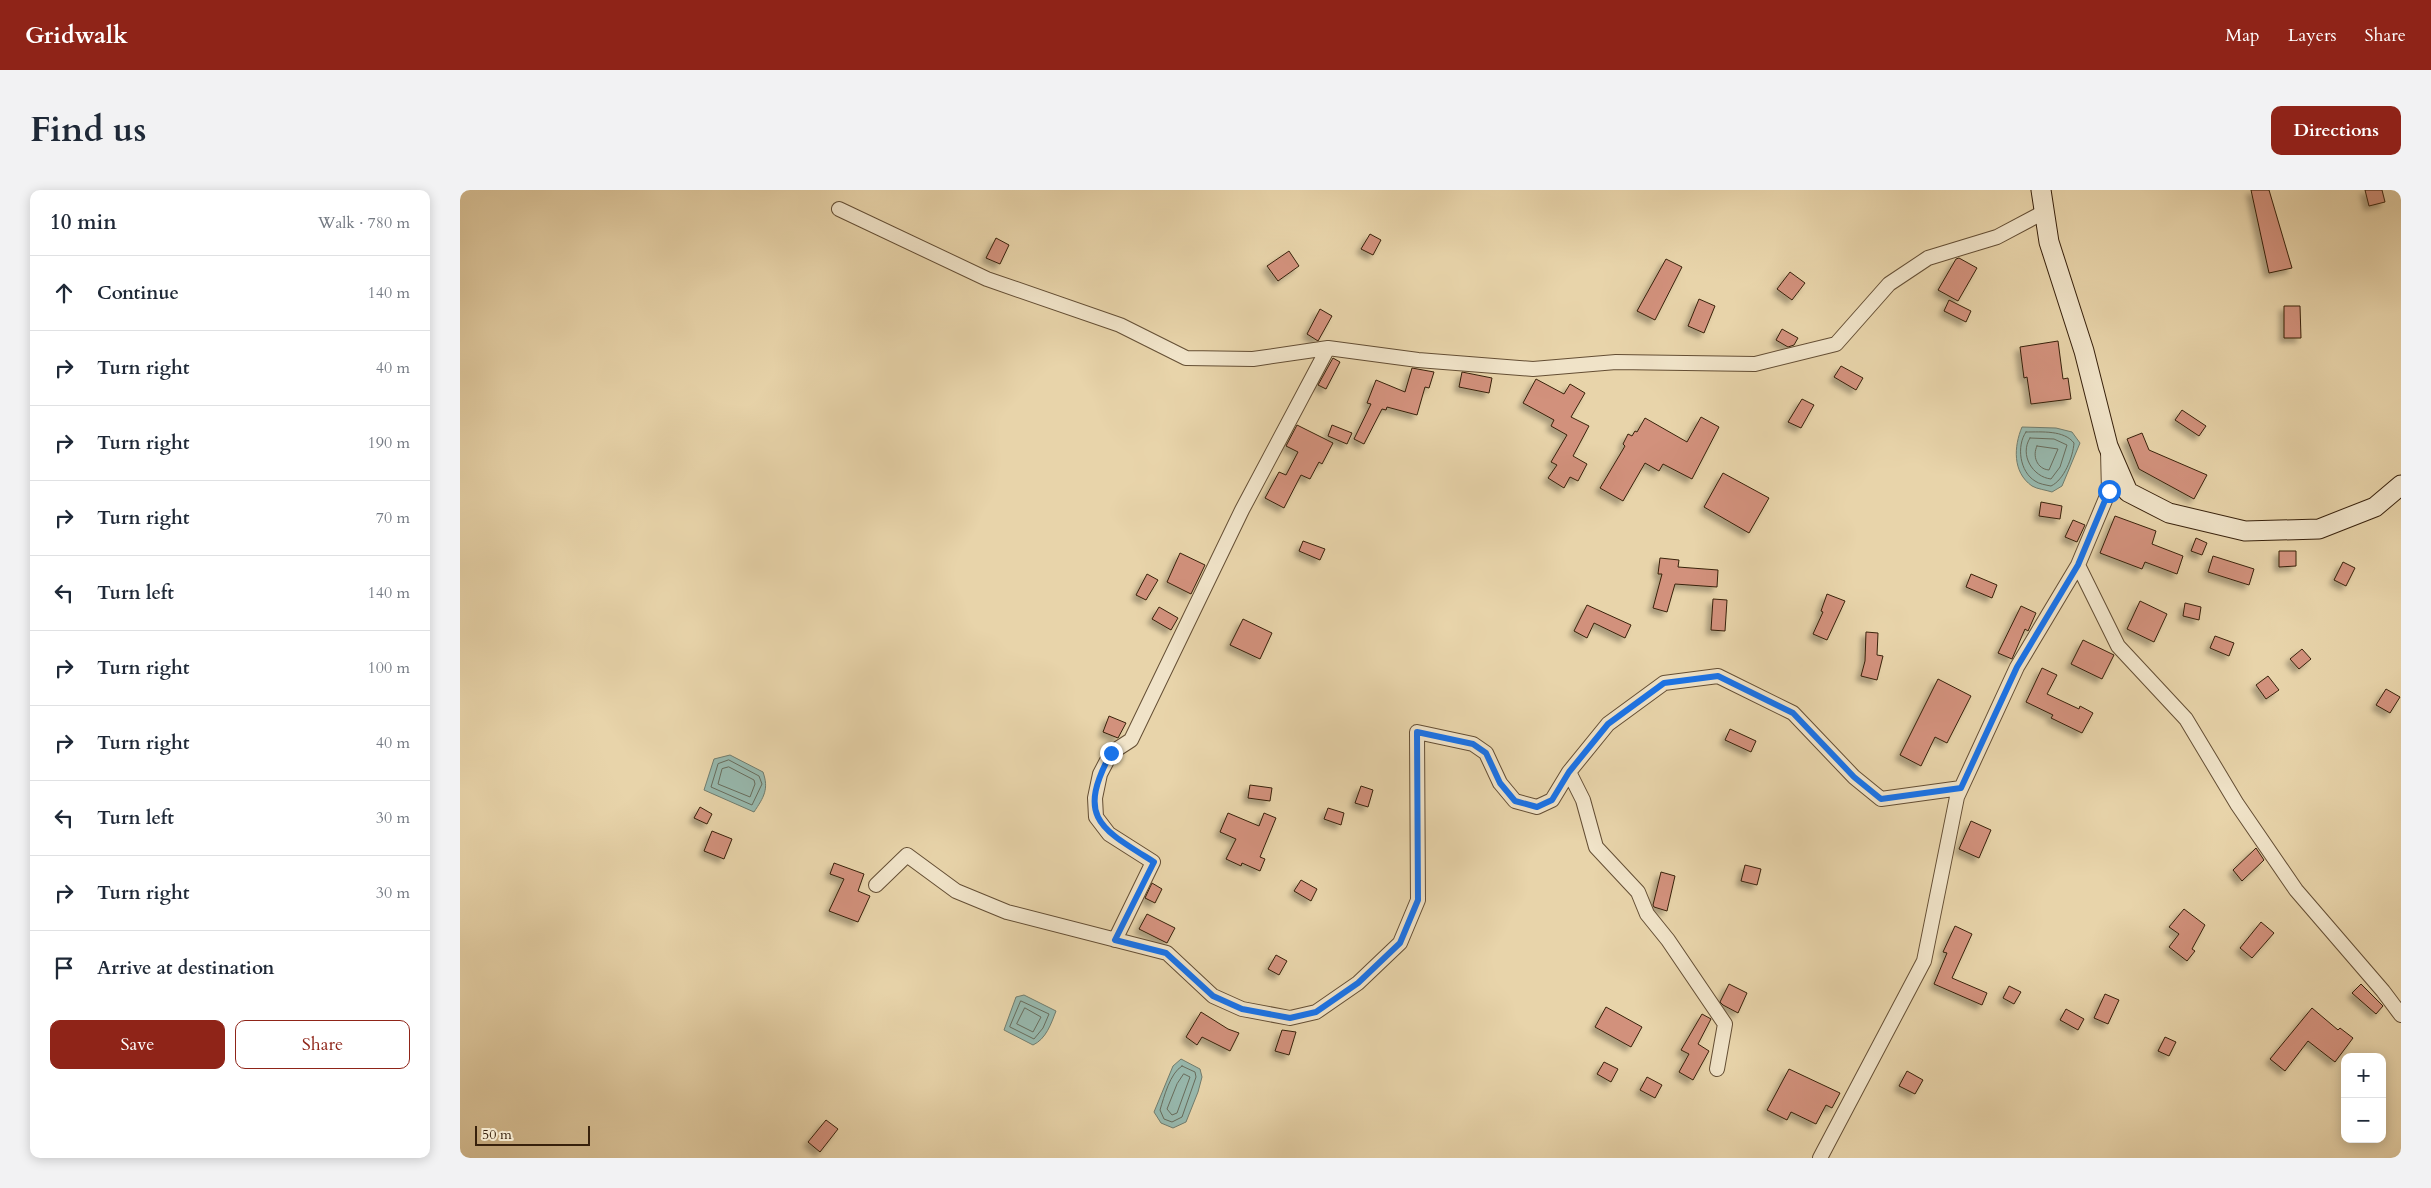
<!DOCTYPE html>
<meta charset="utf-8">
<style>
body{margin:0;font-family:Cardo,serif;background:#f2f2f3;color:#1f2937}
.controls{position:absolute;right:15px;bottom:15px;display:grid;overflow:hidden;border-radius:10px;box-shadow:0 2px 12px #0003}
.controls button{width:45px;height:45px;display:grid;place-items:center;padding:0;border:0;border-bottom:1px solid #e0e1e3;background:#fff;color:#1f2937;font:25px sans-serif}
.scale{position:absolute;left:15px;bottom:12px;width:115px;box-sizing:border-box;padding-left:5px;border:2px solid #38210c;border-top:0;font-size:14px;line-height:18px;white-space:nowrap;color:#38210c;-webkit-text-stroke:4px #f0e3c8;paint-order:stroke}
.stop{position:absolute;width:15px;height:15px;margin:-11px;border:4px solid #1a73e8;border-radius:50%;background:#fff}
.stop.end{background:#1a73e8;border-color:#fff;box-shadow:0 1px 5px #0008}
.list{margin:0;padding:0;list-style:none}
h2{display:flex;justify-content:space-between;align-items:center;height:65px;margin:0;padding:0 20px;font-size:21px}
h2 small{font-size:16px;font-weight:400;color:#747a83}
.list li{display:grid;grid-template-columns:32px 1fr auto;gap:15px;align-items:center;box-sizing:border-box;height:75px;padding:0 20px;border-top:1px solid #e0e1e3}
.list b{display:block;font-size:19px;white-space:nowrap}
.list em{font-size:16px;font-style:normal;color:#747a83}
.actions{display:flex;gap:10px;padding:15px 20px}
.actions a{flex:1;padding:11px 0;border:1px solid #8f2418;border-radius:10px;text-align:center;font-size:18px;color:#8f2418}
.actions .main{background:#8f2418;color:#fff}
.icon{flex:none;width:28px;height:28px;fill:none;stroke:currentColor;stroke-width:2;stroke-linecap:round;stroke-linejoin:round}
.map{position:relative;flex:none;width:1941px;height:968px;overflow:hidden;border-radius:10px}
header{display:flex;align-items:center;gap:30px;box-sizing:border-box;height:70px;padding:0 25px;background:#8f2418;color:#fff}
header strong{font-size:24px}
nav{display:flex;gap:28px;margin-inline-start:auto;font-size:18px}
.intro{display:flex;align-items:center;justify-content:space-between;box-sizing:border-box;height:120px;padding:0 30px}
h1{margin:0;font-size:35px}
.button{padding:12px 22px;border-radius:10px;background:#8f2418;color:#fff;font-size:18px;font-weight:700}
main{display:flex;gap:30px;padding:0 30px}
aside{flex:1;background:#fff;border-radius:10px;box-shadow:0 2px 12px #0003}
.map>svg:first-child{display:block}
.water{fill:#97b8ad;stroke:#717c6d}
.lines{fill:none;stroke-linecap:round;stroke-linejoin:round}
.shore{stroke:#686c5c;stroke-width:1}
.building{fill:#d2917b;stroke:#38210c;filter:url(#shadow)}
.minor-casing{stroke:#644e34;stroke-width:16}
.secondary-casing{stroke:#38210c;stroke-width:21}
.minor{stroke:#f0e3c8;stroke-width:14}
.secondary{stroke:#f0e3c8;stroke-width:19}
.route{stroke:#1a73e8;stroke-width:6}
</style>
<header>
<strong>Gridwalk</strong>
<nav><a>Map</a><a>Layers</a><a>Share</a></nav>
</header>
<div class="intro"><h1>Find us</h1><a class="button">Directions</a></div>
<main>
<aside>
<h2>10 min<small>Walk · 780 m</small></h2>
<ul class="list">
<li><svg class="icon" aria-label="ahead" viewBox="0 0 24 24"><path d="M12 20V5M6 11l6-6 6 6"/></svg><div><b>Continue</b></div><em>140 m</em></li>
<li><svg class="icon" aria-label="right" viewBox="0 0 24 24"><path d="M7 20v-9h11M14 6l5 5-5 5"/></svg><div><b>Turn right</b></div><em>40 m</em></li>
<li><svg class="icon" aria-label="right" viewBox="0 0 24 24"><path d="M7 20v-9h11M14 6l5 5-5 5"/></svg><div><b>Turn right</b></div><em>190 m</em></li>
<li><svg class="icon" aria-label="right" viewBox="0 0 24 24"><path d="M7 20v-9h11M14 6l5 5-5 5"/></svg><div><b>Turn right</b></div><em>70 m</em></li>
<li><svg class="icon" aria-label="left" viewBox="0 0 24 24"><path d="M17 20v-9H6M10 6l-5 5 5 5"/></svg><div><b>Turn left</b></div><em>140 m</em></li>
<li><svg class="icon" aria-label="right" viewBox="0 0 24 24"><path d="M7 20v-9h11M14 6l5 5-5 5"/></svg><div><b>Turn right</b></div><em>100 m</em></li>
<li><svg class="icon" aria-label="right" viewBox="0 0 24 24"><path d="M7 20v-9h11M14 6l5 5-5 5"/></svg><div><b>Turn right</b></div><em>40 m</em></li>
<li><svg class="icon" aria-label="left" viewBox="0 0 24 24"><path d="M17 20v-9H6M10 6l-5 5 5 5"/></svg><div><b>Turn left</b></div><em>30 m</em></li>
<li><svg class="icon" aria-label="right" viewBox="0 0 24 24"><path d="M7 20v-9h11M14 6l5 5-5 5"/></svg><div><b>Turn right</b></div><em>30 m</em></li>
<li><svg class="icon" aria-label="arrive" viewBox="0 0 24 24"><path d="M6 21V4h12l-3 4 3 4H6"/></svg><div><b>Arrive at destination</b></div></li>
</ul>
<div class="actions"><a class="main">Save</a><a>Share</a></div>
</aside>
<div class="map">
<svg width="1941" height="968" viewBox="0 0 1941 968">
<defs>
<filter id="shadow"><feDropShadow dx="-4.5" dy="4.5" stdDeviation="2.5" flood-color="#0004"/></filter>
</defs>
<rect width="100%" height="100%" fill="#e8d4aa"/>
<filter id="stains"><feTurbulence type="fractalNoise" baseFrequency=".004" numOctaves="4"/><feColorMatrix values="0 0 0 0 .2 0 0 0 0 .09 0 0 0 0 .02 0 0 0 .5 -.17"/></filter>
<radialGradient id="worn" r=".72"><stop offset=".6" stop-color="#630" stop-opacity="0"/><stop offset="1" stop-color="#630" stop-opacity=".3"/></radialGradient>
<path class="water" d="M1562 237 1596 238 1612 242 1620 253 1602 296 1592 302C1586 300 1577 299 1572 296 1552 282 1554 256 1562 237Z
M270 565 303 582C309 599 304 607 294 622L244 600 254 569Z
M564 805 596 821C591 834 586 849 573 855L544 840 556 807Z
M721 869 740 879 742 887 738 902 726 932 713 938 701 933 694 922 713 876Z"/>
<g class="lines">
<path class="shore" d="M1566 242C1582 242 1604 240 1614 253 1613 267 1604 290 1591 296 1586 295 1579 294 1575 291 1560 282 1556 256 1566 242Z
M1570 248 1594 249 1607 255 1600 277 1591 289C1573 287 1559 265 1570 248Z
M1577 256 1598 259 1589 280C1577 279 1572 266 1577 256Z
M269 570 299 586 302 594 292 615 251 597 258 574Z
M269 577 294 590 295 594 290 607 258 594 262 579Z
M561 811 589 824 583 838 574 849 550 837Z
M565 818 581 827 573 842 557 834Z
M722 876 735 882 736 887 722 927 712 932 704 929 700 920C704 907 710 883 722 876Z
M724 884 730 887 717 923 712 925 707 919 717 894Z"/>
</g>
<path class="building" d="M1791 0H1809L1832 78 1809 83Z
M1905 0H1922L1925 12 1909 16Z
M910 44 921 50 913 65 901 59Z
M536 48 549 55 540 74 526 68Z
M829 61 839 76 818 91 807 76Z
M1499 68 1517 78 1498 111 1478 100 1496 69Z
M1206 69 1222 77 1195 130 1177 121Z
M1330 82 1345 93 1332 110 1317 99Z
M1239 109 1255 116 1244 143 1228 136Z
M1489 110 1511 121 1506 132 1484 121Z
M1824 116H1840L1841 148H1824Z
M860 119 872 126 858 151 847 144Z
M1322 139 1338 148 1334 155 1328 157 1316 150Z
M1598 151 1603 189 1608 188 1611 209 1571 214 1567 187 1564 188 1560 157Z
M873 168 880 172 866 199 858 195Z
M1381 176 1403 188 1396 200 1374 187Z
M952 178 974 182 969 198 965 197 957 225 927 217 926 220 922 219 904 254 894 249 911 214 907 213 916 190 945 202Z
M1002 182 1032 188 1029 203 999 197Z
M1076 189 1104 204 1110 194 1125 203 1111 227 1129 236 1113 266 1127 274 1118 291 1110 287 1104 298 1088 288 1097 275 1091 272 1107 245 1091 236 1094 230 1063 213Z
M1342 209 1354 215 1341 238 1328 232Z
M1722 220 1746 236 1739 246 1715 230Z
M1241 227 1259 237 1232 289 1203 274 1199 281 1185 273 1163 311 1140 298 1165 256 1163 254 1168 244 1172 246 1175 241 1177 242 1185 228 1227 252Z
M837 235 873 253 862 274 859 272 850 289 841 285 824 318 805 308 819 282 826 285 838 262 826 256Z
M872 235 892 243 887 254 868 246Z
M1682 243 1689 260 1747 285 1734 309 1679 279 1667 249Z
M1263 283 1309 308 1289 343 1244 317Z
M1581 312 1602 316 1600 329 1579 326Z
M1655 326 1696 341 1692 354 1723 366 1717 384 1685 372 1682 379 1640 363Z
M1613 330 1625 335 1617 352 1605 347Z
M1736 348 1747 353 1742 365 1731 361Z
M843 351 865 359 860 370 839 361Z
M1819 361H1836V376L1819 377Z
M720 363 745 375 731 404 707 392Z
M1753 366 1794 379 1789 395 1748 382Z
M1200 368 1219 370 1218 377 1258 380 1257 397 1215 394 1207 422 1193 418 1202 384H1198Z
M1883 372 1895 378 1886 396 1874 390Z
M687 384 698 390 686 410 676 405Z
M1511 384 1537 395 1532 408 1506 397Z
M1367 404 1385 411 1367 450 1353 444 1363 422 1361 421Z
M1253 409 1267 410 1265 441 1251 440Z
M1680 411 1707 424 1694 452 1667 439Z
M1725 413 1741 417 1739 430 1723 426Z
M1127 415 1171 435 1165 448 1134 433 1127 448 1114 441Z
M1561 416 1576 423 1568 441 1565 439 1552 469 1538 463Z
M699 417 718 428 711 440 692 429Z
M783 429 812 443 800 469 770 455Z
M1406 442 1418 443 1417 465 1423 466 1417 490 1401 486 1405 471Z
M1755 446 1774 453 1769 466 1750 458Z
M1623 450 1654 465 1642 489 1611 474Z
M1842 459 1851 469 1839 479 1830 469Z
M1582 478 1597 485 1587 504 1619 519 1620 516 1633 523 1622 543 1591 528 1593 525 1566 512Z
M1808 486 1819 500 1806 509 1796 495Z
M1478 489 1511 506 1487 553 1475 547 1461 576 1440 565Z
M1926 499 1940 507 1930 523 1916 515Z
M649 526 666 533 658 548 643 542Z
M1270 539 1296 551 1291 562 1265 550Z
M790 595 812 598 810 611 788 608Z
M901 596 913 600 908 617 895 613Z
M240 617 252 624 247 634 234 628Z
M868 618 884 623 881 635 864 629Z
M768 623 799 636 804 623 816 628 800 667 805 669 800 681 782 673 781 676 766 669 776 649 760 642Z
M1511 631 1531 640 1519 668 1499 659Z
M252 641 272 649 264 669 244 661Z
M1796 658 1804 670 1782 691 1773 680Z
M374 673 404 684 398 701 410 706 398 732 369 721 384 689 370 684Z
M1285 675 1301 679 1297 695 1281 691Z
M1201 682 1215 686 1207 721 1194 717 1193 715Z
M841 690 857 699 851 711 834 701Z
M692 693 702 699 695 713 685 708Z
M1724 719 1745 735 1732 759 1735 761 1727 771 1709 757 1719 744 1709 737Z
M687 724 715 738 707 753 679 739Z
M1801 732 1814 743 1792 768 1780 758Z
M1495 736 1512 744 1492 788 1527 803 1522 815 1474 794 1487 763 1483 762Z
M816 765 827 771 819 785 808 779Z
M1269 794 1287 803 1278 823 1263 815 1260 812Z
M1901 794 1923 816 1916 824 1892 803Z
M1549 796 1561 802 1554 814 1543 808Z
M1645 804 1659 810 1648 834 1634 828Z
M1146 817 1182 837 1171 857 1135 837Z
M1852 818 1878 840 1880 838 1893 848 1875 872 1848 851 1825 881 1810 869Z
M1606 819 1624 829 1618 840 1600 830Z
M741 822 768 839 779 843 770 861 742 847 737 855 726 847Z
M1242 824 1251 829 1238 854 1249 861 1233 890 1219 882 1229 864 1221 860Z
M822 840 836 842 829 865 815 861Z
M1705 847 1716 852 1709 866 1698 861Z
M1144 872 1158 879 1151 892 1137 884Z
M1329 879 1380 903 1372 918 1366 915 1356 934 1331 922 1327 930 1307 920Z
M1447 881 1463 890 1455 904 1439 896Z
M1187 887 1202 895 1195 908 1180 900Z
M366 930 378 939 360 962 348 952Z"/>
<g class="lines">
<g class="minor-casing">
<path id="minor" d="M379 19 527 89 660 135 726 168 793 169 868 158 958 170 1073 179 1156 172 1295 174 1376 154 1429 94 1468 68 1537 47 1584 22
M1618 375 1658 456 1726 529 1777 614 1836 700 1923 801 1941 825
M1109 582 1123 610 1136 657 1178 702 1187 724 1208 750 1265 834 1257 879
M416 695 447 665 496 701 547 722 707 763 753 806 782 819 830 828 856 822 898 793 940 753 958 710 957 542 1013 554 1026 563 1040 593 1055 611 1077 617 1092 610 1109 582 1148 534 1204 493 1258 486 1333 523 1394 587 1421 609 1501 598
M655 750 693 672 649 644 636 627 635 608 640 584 651 563 671 550 782 320 868 158
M1360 968 1464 771 1497 607 1557 477 1618 375 1649 301 1648 262"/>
</g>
<g class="secondary-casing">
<path id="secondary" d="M1581 0 1589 52 1624 161 1648 256 1668 302 1709 323 1785 341 1859 339 1915 317 1941 295"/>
</g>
<use href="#minor" class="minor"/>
<use href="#secondary" class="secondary"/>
</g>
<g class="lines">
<path class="route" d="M651 563C616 628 640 638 694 672L655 750 706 763 753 806 782 819 830 828 856 822 898 793 940 753 958 710 957 542 1013 554 1026 563 1040 593 1055 611 1077 617 1092 610 1109 582 1148 534 1204 493 1258 486 1333 523 1394 587 1421 609 1501 598 1557 477 1618 375 1649 301"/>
</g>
<rect width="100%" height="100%" filter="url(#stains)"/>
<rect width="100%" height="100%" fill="url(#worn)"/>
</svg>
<div class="controls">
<button>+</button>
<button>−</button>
</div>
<div class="scale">50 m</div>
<div class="stop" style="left:1649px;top:301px"></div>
<div class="stop end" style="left:651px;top:563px"></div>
</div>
</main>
